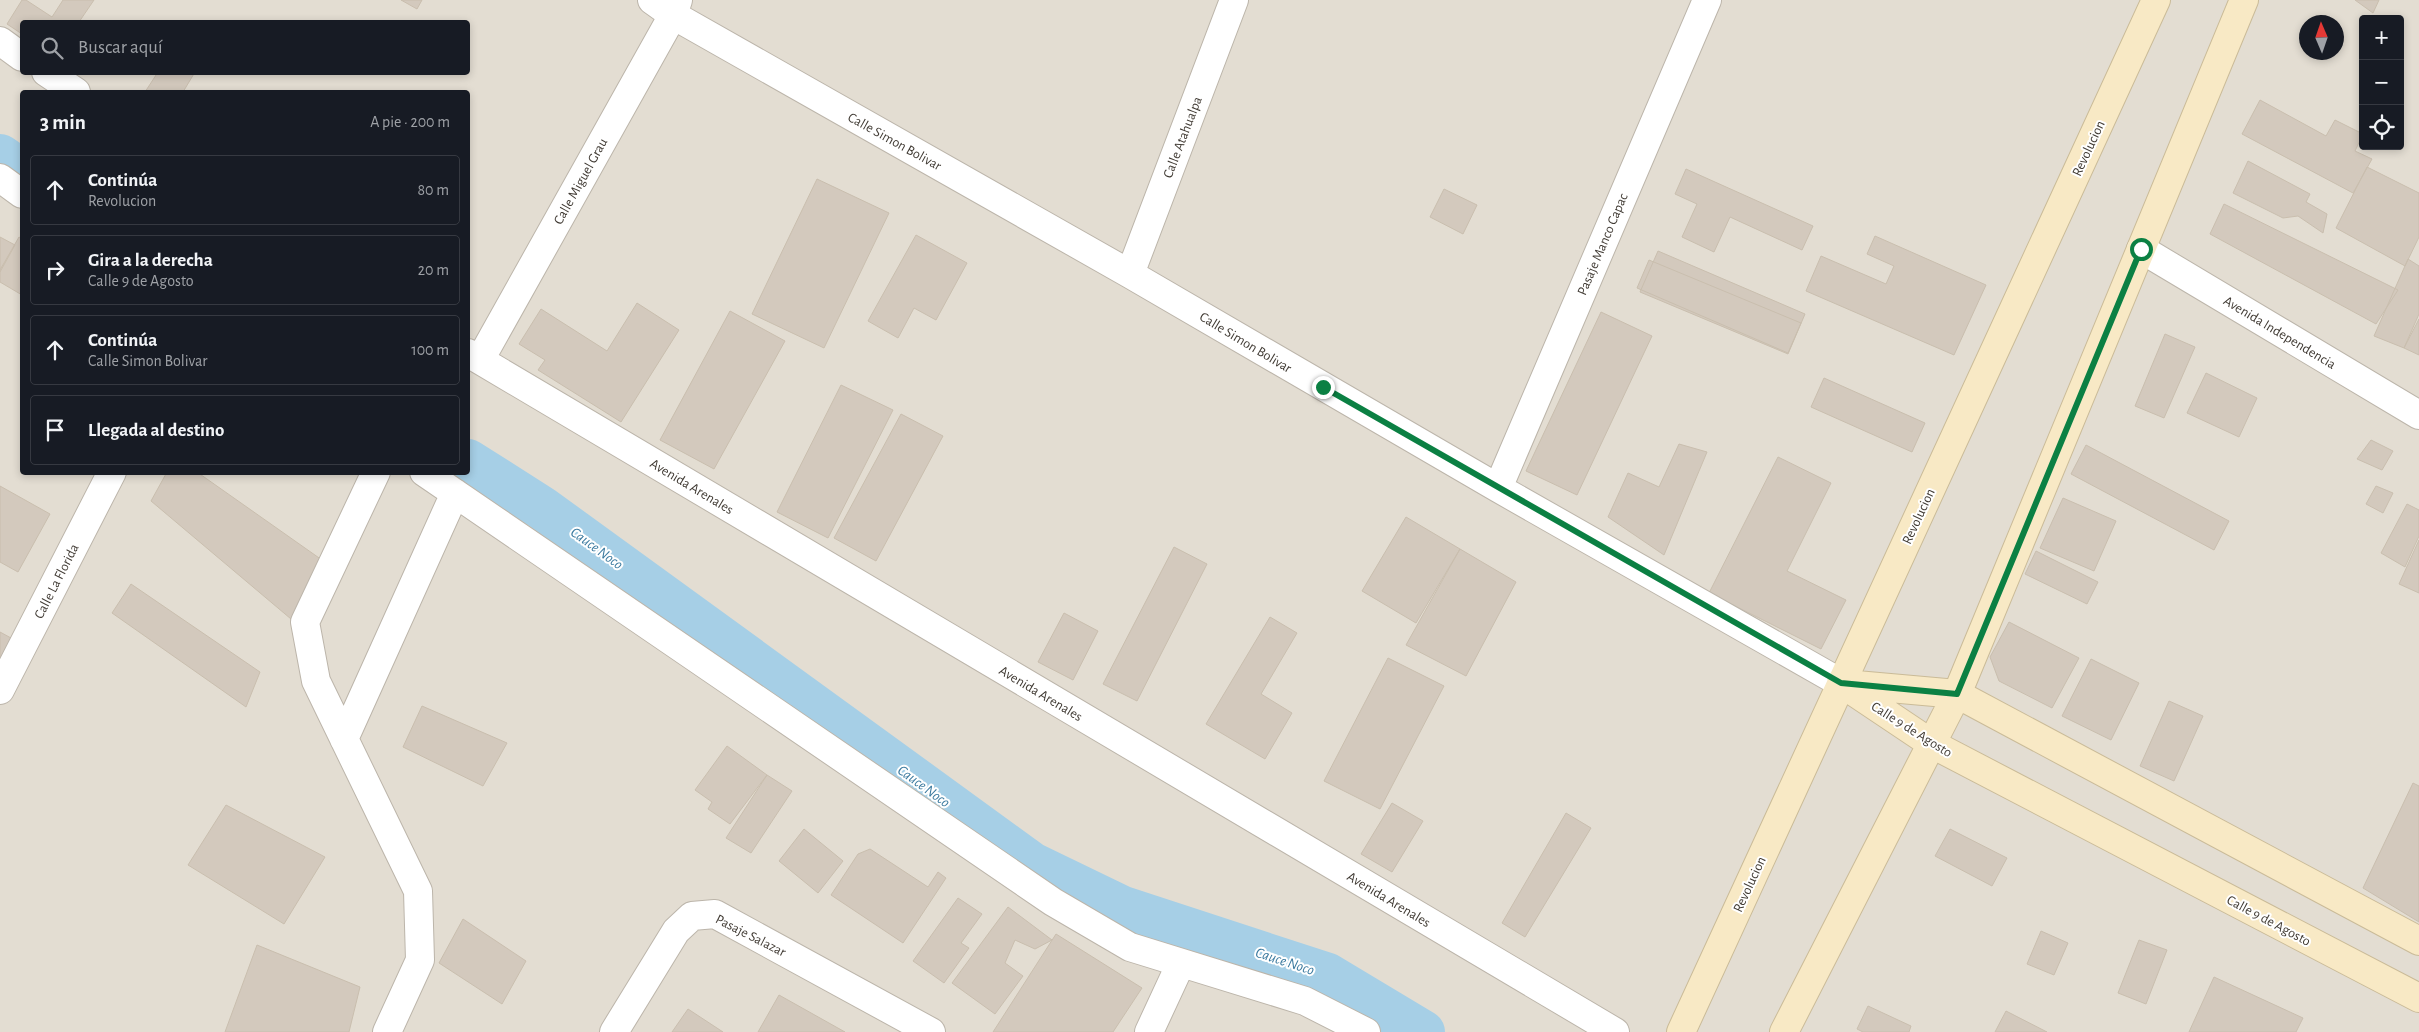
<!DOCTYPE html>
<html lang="es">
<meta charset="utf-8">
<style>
body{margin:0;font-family:"Alegreya Sans",sans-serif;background:#20242c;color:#f1f3f6}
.controls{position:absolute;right:15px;top:15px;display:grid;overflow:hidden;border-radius:5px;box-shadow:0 2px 8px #0003}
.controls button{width:45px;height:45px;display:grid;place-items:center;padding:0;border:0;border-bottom:1px solid #363941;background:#171b24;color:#f1f3f6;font:25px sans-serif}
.compass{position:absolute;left:2299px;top:15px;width:45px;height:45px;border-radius:50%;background:#171b24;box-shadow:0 2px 8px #0003;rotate:358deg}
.stop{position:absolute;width:15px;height:15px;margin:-11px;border:4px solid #0b8043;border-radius:50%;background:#fff}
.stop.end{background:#0b8043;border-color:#fff;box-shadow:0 1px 5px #0008}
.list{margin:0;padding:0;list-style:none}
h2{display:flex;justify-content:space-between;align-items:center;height:65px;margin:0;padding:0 20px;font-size:21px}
h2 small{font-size:16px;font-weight:400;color:#9ea1a6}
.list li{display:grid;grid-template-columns:32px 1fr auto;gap:15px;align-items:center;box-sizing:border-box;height:70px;margin:0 10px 10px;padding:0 10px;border:1px solid #363941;border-radius:5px}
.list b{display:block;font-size:19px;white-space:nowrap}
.list p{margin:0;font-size:16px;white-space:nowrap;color:#9ea1a6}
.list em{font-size:16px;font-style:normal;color:#9ea1a6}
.icon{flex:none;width:28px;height:28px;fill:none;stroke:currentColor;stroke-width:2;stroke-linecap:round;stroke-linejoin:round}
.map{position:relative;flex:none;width:2419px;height:1032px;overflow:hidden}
.search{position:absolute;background:#171b24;box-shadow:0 2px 8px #0003;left:20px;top:20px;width:450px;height:55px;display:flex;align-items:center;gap:12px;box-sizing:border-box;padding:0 18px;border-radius:5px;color:#9ea1a6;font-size:19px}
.panel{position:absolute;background:#171b24;box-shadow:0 2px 8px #0003;left:20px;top:90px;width:450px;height:385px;border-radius:5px}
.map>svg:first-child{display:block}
.residential{fill:#e3ddd2;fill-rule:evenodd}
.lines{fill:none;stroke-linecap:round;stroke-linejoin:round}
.canal{stroke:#a6cfe6;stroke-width:44}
.building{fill:#d3c9bd;stroke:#c9beae}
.street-casing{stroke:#bcb5aa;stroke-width:30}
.secondary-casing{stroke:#cabb98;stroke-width:30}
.street{stroke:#fff;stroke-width:28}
.secondary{stroke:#f8e9c5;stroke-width:28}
.route{stroke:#0b8043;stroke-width:6}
.labels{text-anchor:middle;stroke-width:4;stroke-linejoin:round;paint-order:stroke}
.street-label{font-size:14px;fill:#413b34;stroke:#fff}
.water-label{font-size:15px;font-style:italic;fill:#3b7a9f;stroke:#fff}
</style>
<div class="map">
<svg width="2419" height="1032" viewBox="0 0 2419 1032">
<rect width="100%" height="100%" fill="#efebe3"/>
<path class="residential" d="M0 0H2419V1032H0ZM2363 19H2400V146H2363ZM22 22H468V72H22ZM2306 22H2336V52H2306ZM22 92H468V472H22Z"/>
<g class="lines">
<path class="canal" d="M0 156 22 171
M468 461 542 508 1032 864 1123 908 1328 975 1423 1032"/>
</g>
<path class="building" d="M22 0H26L52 17 63 0H94L79 22H22V34L7 24Z
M401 0H422L417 9Z
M2355 0H2379L2373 13Z
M158 72H195L183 92H145Z
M2260 100 2326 136 2335 120 2363 134 2355 151 2372 159 2353 193 2242 134Z
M2248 161 2310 194 2306 202 2327 214 2323 233 2298 216 2283 218 2233 193Z
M2367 167 2419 193V237L2405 266 2336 228Z
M1686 169 1813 226 1802 250 1730 217 1714 252 1682 237 1697 204 1675 194Z
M817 179 889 213 824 348 752 314Z
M1444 189 1477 205 1463 234 1430 217Z
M2224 204 2398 290 2376 324 2210 234Z
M916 235 967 263 936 320 914 308 898 338 868 321Z
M1875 236 1986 285 1954 355 1806 291 1821 256 1886 284 1894 266 1867 254Z
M0 237 15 245 0 272Z
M19 237 22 239V295L0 282V270Z
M1658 251 1805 314 1788 354 1640 292Z
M2408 259 2419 266V314L2404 348 2374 336Z
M1649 260 1801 323 1788 353 1637 288Z
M637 303 679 330 621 422 538 370 545 360 519 344 541 309 607 351Z
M730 311 785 341 714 469 660 440Z
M1601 312 1652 336 1577 495 1526 471Z
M2419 319V355L2404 348Z
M2165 334 2195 347 2164 418 2135 406Z
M2206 373 2257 398 2239 437 2187 413Z
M1824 378 1925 423 1912 452 1811 407Z
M841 385 893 410 828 538 777 512Z
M901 414 943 436 876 561 834 538Z
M2371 440 2393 451 2382 470 2357 459Z
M1679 444 1707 452 1664 555 1608 517 1628 473 1659 487Z
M2086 445 2229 521 2214 550 2071 474Z
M1778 457 1831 483 1787 571 1846 600 1821 649 1709 593Z
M167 472H197L322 560 291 619 151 501Z
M0 486 50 514 18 572 0 562Z
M2376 486 2393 493 2383 513 2366 504Z
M2063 498 2116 521 2094 571 2040 548Z
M2407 504 2419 510V536L2405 567 2381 553Z
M1406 517 1460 549 1416 623 1362 591Z
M2419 540V593L2399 584Z
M1174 547 1207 564 1137 701 1103 684Z
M1460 549 1516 582 1466 676 1406 645Z
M2036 551 2098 582 2087 604 2025 574Z
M131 584 260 672 246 707 112 613Z
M1064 613 1098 631 1073 680 1038 662Z
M1270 617 1297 633 1261 694 1292 713 1265 759 1206 724Z
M2009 622 2079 658 2052 708 1999 681 1990 657Z
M0 632 11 638 0 665Z
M1388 658 1444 686 1380 809 1324 781Z
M2091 659 2139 683 2111 740 2062 716Z
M2169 701 2203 716 2174 781 2140 766Z
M422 706 507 743 483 786 403 747Z
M727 746 767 775 730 824 708 809 712 802 695 790Z
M767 775 792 791 751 853 726 838Z
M2413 783 2419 786V922L2363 888Z
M1392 803 1423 821 1392 872 1361 854Z
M226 805 325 857 284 924 188 865Z
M1566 813 1591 828 1525 937 1502 923Z
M804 829 843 861 818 893 779 861Z
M1950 829 2007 858 1992 886 1935 856Z
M870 849 928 887 938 872 946 878 903 943 831 895 858 854Z
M958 898 982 914 961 943 969 948 944 983 913 961Z
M1008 907 1052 940 1035 949 1015 940 1005 963 1023 976 995 1014 952 983Z
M463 919 526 961 502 1004 439 963Z
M2041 931 2068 943 2054 975 2027 964Z
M1056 934 1142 988 1113 1032H993Z
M2139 940 2167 950 2146 1004 2118 993Z
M257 945 360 987 349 1032H225Z
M2214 977 2303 1018 2296 1032H2189Z
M779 995 845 1032H758Z
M1868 1006 1911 1026 1909 1032H1863L1857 1029Z
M688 1009 723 1032H672Z
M2006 1011 2047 1032H1995Z"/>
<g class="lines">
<g class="street-casing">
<path id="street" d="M652 0 673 15 1130 274 1498 488 1841 683
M0 41 22 57
M46 72 76 92
M0 178 22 194
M2141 249 2419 415
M1130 274 1234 0
M468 353 1615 1032
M480 360 673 15 678 0
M376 472 305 622 316 681 418 891 420 960 387 1032
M424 472 1053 902 1130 947 1305 1001 1366 1032
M1498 488 1707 0
M0 690 112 472
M344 739 455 493
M614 1032 676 931 692 916 715 914 931 1032
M1149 1032 1181 963"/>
</g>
<g class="secondary-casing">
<path id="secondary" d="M1841 683 1932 744 2419 998
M1845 684 1957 694 2419 941
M1681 1032 2156 0
M1784 1032 1957 694 2244 0"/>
</g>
<use href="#street" class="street"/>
<use href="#secondary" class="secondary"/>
</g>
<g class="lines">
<path class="route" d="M1323 387 1841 683 1957 694 2141 249"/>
</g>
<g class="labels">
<g class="street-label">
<text transform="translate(1182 137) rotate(-69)" y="5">Calle Atahualpa</text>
<text transform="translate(895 141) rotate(29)" y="5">Calle Simon Bolivar</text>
<text transform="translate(2088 148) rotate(-65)" y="5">Revolucion</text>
<text transform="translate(580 181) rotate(-61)" y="5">Calle Miguel Grau</text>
<text transform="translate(1602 244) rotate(-67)" y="5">Pasaje Manco Capac</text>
<text transform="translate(2280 332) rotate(31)" y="5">Avenida Independencia</text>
<text transform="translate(1246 342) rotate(31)" y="5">Calle Simon Bolivar</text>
<text transform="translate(692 486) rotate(31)" y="5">Avenida Arenales</text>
<text transform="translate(1918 516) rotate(-65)" y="5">Revolucion</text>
<text transform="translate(56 581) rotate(-63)" y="5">Calle La Florida</text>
<text transform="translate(1041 693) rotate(31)" y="5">Avenida Arenales</text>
<text transform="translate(1912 729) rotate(32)" y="5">Calle 9 de Agosto</text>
<text transform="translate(1749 884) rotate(-65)" y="5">Revolucion</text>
<text transform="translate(1389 899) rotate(31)" y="5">Avenida Arenales</text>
<text transform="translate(2269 920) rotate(28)" y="5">Calle 9 de Agosto</text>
<text transform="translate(751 935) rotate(27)" y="5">Pasaje Salazar</text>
</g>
<g class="water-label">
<text transform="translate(597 548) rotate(36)" y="5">Cauce Noco</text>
<text transform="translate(924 786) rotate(36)" y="5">Cauce Noco</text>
<text transform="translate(1285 961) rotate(18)" y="5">Cauce Noco</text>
</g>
</g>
</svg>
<div class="controls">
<button>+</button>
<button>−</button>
<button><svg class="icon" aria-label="locate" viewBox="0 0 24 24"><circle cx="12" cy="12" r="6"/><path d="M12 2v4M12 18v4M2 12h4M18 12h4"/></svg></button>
</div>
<svg class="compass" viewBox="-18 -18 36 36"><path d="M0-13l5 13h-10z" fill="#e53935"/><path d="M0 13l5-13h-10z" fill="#9ea1a6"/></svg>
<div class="stop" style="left:2141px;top:249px"></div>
<div class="stop end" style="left:1323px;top:387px"></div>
<div class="search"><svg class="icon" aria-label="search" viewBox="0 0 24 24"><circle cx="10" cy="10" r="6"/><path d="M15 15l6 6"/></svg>Buscar aquí</div>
<section class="panel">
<h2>3 min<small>A pie · 200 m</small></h2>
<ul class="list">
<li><svg class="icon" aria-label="ahead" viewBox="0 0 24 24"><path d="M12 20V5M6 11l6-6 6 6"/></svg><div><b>Continúa</b><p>Revolucion</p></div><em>80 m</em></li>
<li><svg class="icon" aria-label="right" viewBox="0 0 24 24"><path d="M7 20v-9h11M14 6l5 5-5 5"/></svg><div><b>Gira a la derecha</b><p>Calle 9 de Agosto</p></div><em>20 m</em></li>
<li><svg class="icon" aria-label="ahead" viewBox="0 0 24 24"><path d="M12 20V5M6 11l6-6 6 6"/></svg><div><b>Continúa</b><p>Calle Simon Bolivar</p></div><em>100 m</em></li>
<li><svg class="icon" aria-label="arrive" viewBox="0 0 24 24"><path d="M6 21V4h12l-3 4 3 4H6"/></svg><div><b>Llegada al destino</b></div></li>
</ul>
</section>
</div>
